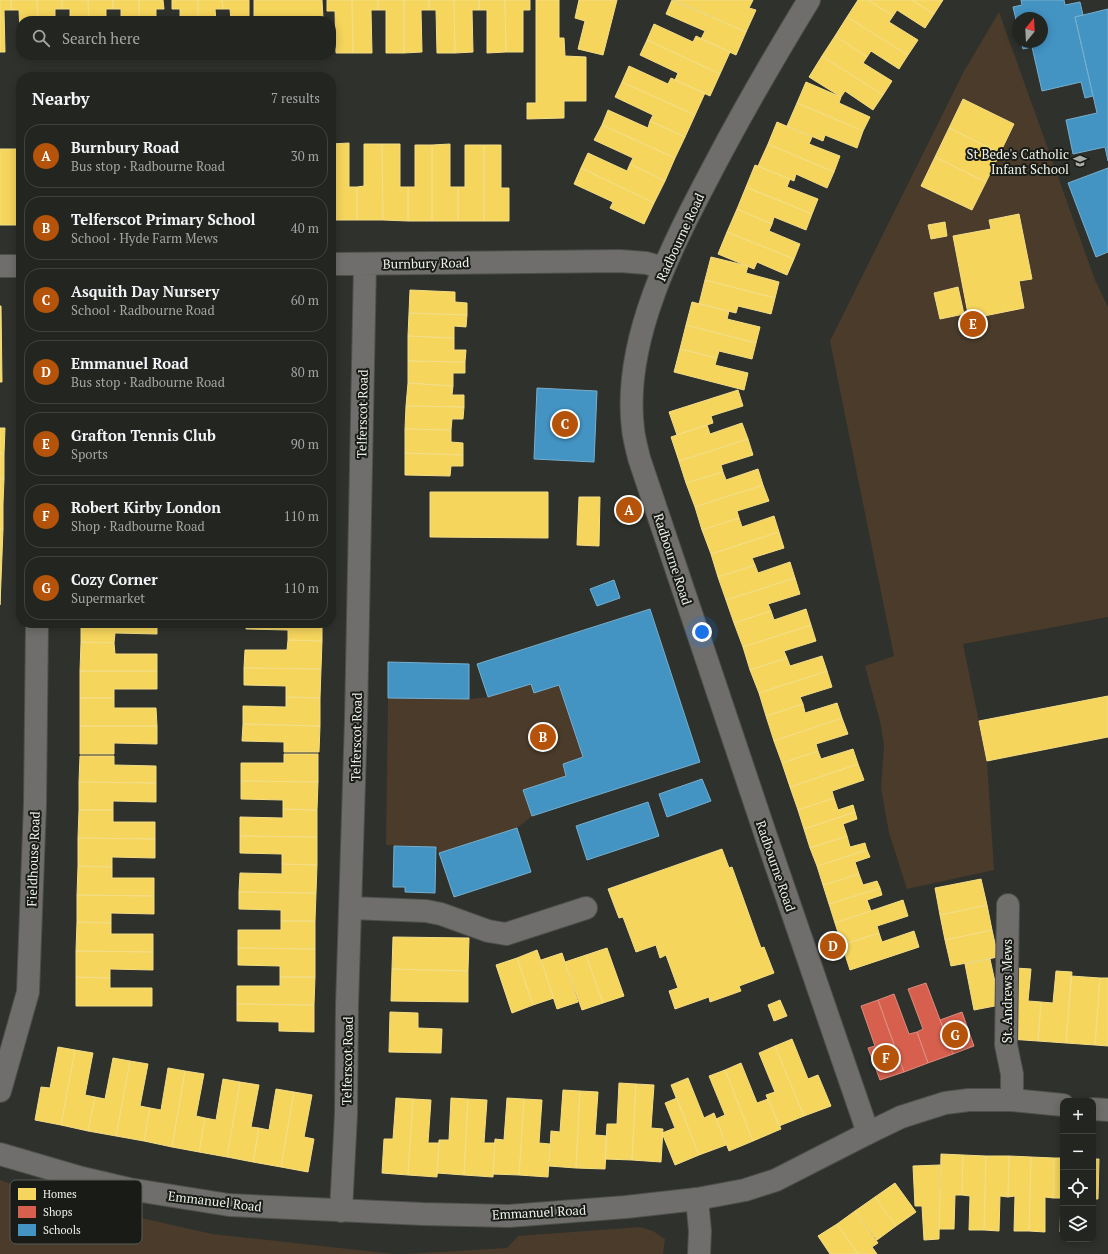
<!DOCTYPE html>
<meta charset="utf-8">
<style>
body{margin:0;font-family:"PT Serif",serif;background:#2b2d2a;color:#f1f3f6}
.controls{position:absolute;right:12px;bottom:12px;display:grid;overflow:hidden;border-radius:8px;box-shadow:0 2px 10px #0003}
.controls button{width:36px;height:36px;display:grid;place-items:center;padding:0;border:0;border-bottom:1px solid #40423f;background:#232521;color:#f1f3f6;font:20px sans-serif}
.compass{position:absolute;left:1012px;top:12px;width:36px;height:36px;border-radius:50%;background:#232521;box-shadow:0 2px 10px #0003;rotate:18deg}
.you{position:absolute;left:702px;top:632px;width:14px;height:14px;margin:-10px;border:3px solid #fff;border-radius:50%;background:#1a73e8;box-shadow:0 0 0 6px #1a73e833}
.badge{display:grid;place-items:center;width:26px;height:26px;border-radius:50%;background:#b45309;color:#fff;font-size:13px;font-weight:700}
.pin{position:absolute;translate:-50% -50%;border:2px solid #fff;box-shadow:0 1px 4px #0006}
.list{margin:0;padding:0;list-style:none}
h2{display:flex;justify-content:space-between;align-items:center;height:52px;margin:0;padding:0 16px;font-size:17px}
h2 small{font-size:13px;font-weight:400;color:#a3a5a5}
.list li{display:grid;grid-template-columns:26px 1fr auto;gap:12px;align-items:center;box-sizing:border-box;height:64px;margin:0 8px 8px;padding:0 8px;border:1px solid #40423f;border-radius:16px}
.list b{display:block;font-size:15px;white-space:nowrap}
.list p{margin:0;font-size:13px;white-space:nowrap;color:#a3a5a5}
.list em{font-size:13px;font-style:normal;color:#a3a5a5}
.icon{flex:none;width:22px;height:22px;fill:none;stroke:currentColor;stroke-width:2;stroke-linecap:round;stroke-linejoin:round}
.map{position:relative;flex:none;width:1108px;height:1254px;overflow:hidden}
.search{position:absolute;background:#232521;box-shadow:0 2px 10px #0003;left:16px;top:16px;width:320px;height:44px;display:flex;align-items:center;gap:10px;box-sizing:border-box;padding:0 14px;border-radius:16px;color:#a3a5a5;font-size:15px}
.panel{position:absolute;background:#232521;box-shadow:0 2px 10px #0003;left:16px;top:72px;width:320px;height:556px;border-radius:16px}
.map>svg:first-child{display:block}
.green{fill:#4a3b2a}
.homes{fill:#f6d55c;stroke:#f3dd86}
.shops{fill:#d6604d;stroke:#dd8b7c}
.schools{fill:#4393c3;stroke:#76afce}
.lines{fill:none;stroke-linecap:round;stroke-linejoin:round}
.minor-casing{stroke:#4d4f4b;stroke-width:24}
.tertiary-casing{stroke:#4d4f4b;stroke-width:24}
.minor{stroke:#6f6e6c;stroke-width:22}
.tertiary{stroke:#6f6e6c;stroke-width:22}
.labels{text-anchor:middle;stroke-width:4;stroke-linejoin:round;paint-order:stroke}
.poi-label{font-size:13px;fill:#edf0e9;stroke:#181b16;text-anchor:end}
.street-label{font-size:13px;fill:#edf0e9;stroke:#181b16}
.key{fill:#181b16;stroke:#585b55;stroke-width:1}
.key-label{font-size:11px;fill:#edf0e9}
</style>
<div class="map">
<svg width="1108" height="1254" viewBox="0 0 1108 1254">
<rect width="100%" height="100%" fill="#2f312c"/>
<path class="green" d="M999 12 1095 280 1108 307V617L963 644 987 761 994 870 907 889 889 833 881 788 884 745 880 721 865 666 894 656 830 341 963 73Z
M531 684 534 693 559 685 583 757 563 764 566 776 524 790 532 816 517 828 439 853 436 847 386 845 388 698 469 699 488 697Z
M0 1180 53 1198 212 1234 394 1254H0Z
M640 1227 653 1231 665 1239 663 1254H404L507 1248 518 1236Z"/>
<path class="homes" d="M0 0H11V10H4L5 52H0Z
M11 0H37L38 21H21V52L19 10H11Z
M37 0H62V9H55V21H38Z
M62 0H88L89 21H70V9H62Z
M88 0H113V9H106V21H89Z
M113 0H139V21H121V9H113Z
M139 0H163L164 9H156V21H139Z
M172 0H198V21H180V9H172Z
M198 0H222L223 9H215L216 21H198Z
M222 0H249V21H231L230 9H223Z
M254 0H322L323 18 254 20Z
M327 0H352L353 53H336L335 11H327Z
M352 0H378V10H371L372 53H353Z
M378 0H404V53H386V10H378Z
M404 0H429V10H421L422 52 404 53Z
M429 0H454L455 53H437L436 10H429Z
M454 0H479V10H472L473 52 455 53Z
M479 0H505L506 52 487 53V10H479Z
M505 0H530V10H523V52H506Z
M536 0H559V38H564L565 56 586 57V101H564V118L527 119V103H536Z
M579 0H617L603 55 578 49 585 21 575 18Z
M672 0 746 32 736 55 701 39 705 31 666 14Z
M674 0H753L749 8 756 10 746 32Z
M858 0H868L893 16 889 22 918 40 908 55 847 17Z
M868 0H912L934 14 925 28 897 10 893 16Z
M912 0H943L934 14Z
M847 17 908 55 899 69 871 51 867 57 835 36Z
M654 24 693 42 696 36 730 52 720 74 647 40Z
M835 36 867 57 863 63 892 81 883 95 822 56Z
M647 40 720 74 710 96 675 80 678 73 640 55Z
M256 55H292V57H256Z
M822 56 883 95 873 110 845 91 841 97 809 77Z
M629 66 668 84 671 78 705 93 695 115 622 82Z
M622 82 695 115 685 137 650 121 653 115 615 97Z
M806 82 841 97 839 103 870 117 863 131 797 103Z
M963 99 1014 124 1000 153 949 128Z
M797 103 863 131 857 148 825 135 823 141 787 126Z
M608 110 648 128 650 121 685 137 675 158 602 125Z
M777 122 812 137 809 144 840 156 834 172 768 144Z
M602 125 675 158 665 181 630 164 633 158 594 140Z
M949 128 1000 153 986 182 935 157Z
M349 143V187H357V220H332L331 144Z
M364 144H382L383 220H357V187L364 186Z
M382 144H400V187H408V221L383 220Z
M450 144V187H458V221H432V145Z
M768 144 834 172 827 188 796 174 794 181 758 166Z
M415 145H432V221H408V187H415Z
M465 145H484V221H458V187H465Z
M484 145H501V188H509V221H484Z
M0 149H18V191H21V225H0Z
M588 153 627 171 630 164 665 181 654 203 581 168Z
M935 157 986 182 972 210 921 186Z
M755 165 790 179 787 187 818 199 812 214 746 187Z
M581 168 654 203 644 224 610 208 613 202 574 184Z
M746 187 812 214 806 230 774 217 772 224 737 209Z
M737 209 772 224 769 231 800 244 794 259 727 232Z
M1019 214 1032 279 1019 281 1024 308 969 319 953 236 991 229 989 220Z
M945 222 947 236 931 239 928 225Z
M727 232 794 259 787 275 757 262 754 269 718 254Z
M711 257 748 266 746 273 779 282 775 298 705 280Z
M705 280 775 298 771 314 738 306 736 313 699 304Z
M958 287 964 314 940 319 934 293Z
M410 290 455 292V302L467 303V315L409 313Z
M692 302 729 311 727 319 760 327 756 343 686 325Z
M0 306H1L2 382H0Z
M409 313 467 315 466 327 454 326V338L408 336Z
M686 325 756 343 752 359 719 351 717 358 680 349Z
M408 336 454 338V350H466L465 362 408 361Z
M680 349 717 358 715 365 748 373 744 390 674 372Z
M408 361 465 362V373H453V386L408 383Z
M408 383 453 386 452 395H464V407L406 406Z
M738 390 743 406 711 416 713 423 677 435 669 412Z
M406 406 464 407 463 419H452L451 430 405 429Z
M742 423 748 439 679 461 671 437 707 425 710 434Z
M0 428H5L4 454 0 453Z
M405 429 451 430V442L463 443V455L405 453Z
M748 439 753 455 721 465 723 472 686 483 679 461Z
M0 453 4 454V479L0 478Z
M405 453 463 455V466H451L450 476 405 475Z
M758 469 763 485 695 507 686 483 723 472 726 480Z
M0 478 4 479 3 504H0Z
M763 485 769 501 737 511 739 518 702 530 695 507Z
M430 492H548V538L430 537Z
M579 497H600L599 546 577 545Z
M0 504H3V529H0Z
M774 516 779 532 711 554 702 530 739 518 742 527Z
M0 529H3L2 555H0Z
M779 532 784 548 752 558 755 565 718 577 711 554Z
M0 555H2L1 580H0Z
M790 562 795 578 726 600 718 577 755 565 758 573Z
M795 578 800 594 768 604 771 611 734 623 726 600Z
M0 580H1L0 605Z
M806 609 811 625 743 647 734 623 771 611 774 620Z
M81 623H157V634L115 633 114 643 81 642Z
M246 623H322V641L288 640V630L246 629Z
M811 625 816 641 784 651 787 658 750 670 743 647Z
M288 640 322 641 321 669 244 668 245 650H287Z
M81 642 114 643 115 654H157V671H80Z
M822 656 827 671 759 693 750 670 787 658 790 666Z
M244 668 321 669 320 698 286 697V686L244 685Z
M80 671H157V689H114V698H80Z
M827 671 832 687 800 697 803 704 766 716 759 693Z
M1108 696V737L987 761 979 721Z
M286 697 320 698V726L243 724V706L286 707Z
M80 698H114V708H156L157 726H80Z
M837 703 842 718 774 741 766 716 803 704 805 713Z
M842 718 848 734 816 744 818 751 782 763 774 741Z
M243 724 320 726 319 752H284V742L242 741Z
M80 726H157V744L114 743V754H80Z
M853 749 858 764 790 787 782 763 818 751 821 759Z
M284 754H318V782L241 781V763H284Z
M80 756H114V765L156 766V783L79 782Z
M858 764 864 780 832 791 834 798 798 810 790 787Z
M241 781 318 782 317 810 283 809V800L241 799Z
M79 782 156 783V802L113 801V810H79Z
M834 798 838 810 853 805 855 812 804 829 798 810Z
M283 809 317 810V837L240 836V817L283 818Z
M79 810H113V822H155V839L78 838Z
M855 812 857 819 843 824 847 836 810 848 804 829Z
M240 836 317 837V865L282 864V854L240 853Z
M847 836 850 847 865 843 867 850 817 866 810 848Z
M78 838 155 839V858L112 857V867L78 866Z
M722 849 729 868 732 867 761 948 764 947 774 973 739 986 741 991 710 1002 709 997 675 1009 669 991 678 988 666 955 660 958 656 945 636 952 623 917 619 918 608 889Z
M867 850 870 857 855 862 859 874 823 885 817 866Z
M282 864 317 865 316 893 239 892 240 873 282 874Z
M78 866 112 867V878H154V896L77 895Z
M859 874 863 885 877 881 880 888 829 904 823 885Z
M981 879 987 905 940 915 935 888Z
M880 888 882 895 867 900 871 911 835 923 829 904Z
M239 892 316 893 315 921H281V910L239 909Z
M77 895 154 896V914L111 913V923L77 922Z
M903 900 908 916 877 926 879 933 842 945 835 923Z
M987 905 992 930 945 940 940 915Z
M281 921H315V949L238 948V930H281Z
M77 922 111 923V934H153V952L76 951Z
M992 930 998 957 951 966 945 940Z
M914 931 919 947 850 970 842 945 879 933 882 942Z
M393 937 469 938 468 971 392 969Z
M238 948 315 949V977H280V966L238 965Z
M607 948 624 996 603 1003 586 955Z
M537 950 554 998 533 1005 517 958Z
M76 951 153 952V970L110 969V978L76 977Z
M562 953 578 1002 557 1009 541 960Z
M586 955 603 1003 582 1010 565 962Z
M517 958 533 1005 512 1013 496 965Z
M990 959 1000 1005 974 1010 965 964Z
M1015 968 1031 969 1028 1001 1041 1002 1038 1041 1009 1039Z
M392 969 468 971V1002L391 1001Z
M1056 971 1072 972 1066 1043 1038 1041 1041 1002 1053 1003Z
M1071 976 1100 978 1095 1045 1066 1043Z
M76 977 110 978V988H152V1006H76Z
M280 977H315L314 1005 237 1004V986H280Z
M1100 978H1108V1046L1095 1045Z
M780 1000 787 1016 774 1021 768 1005Z
M237 1004 314 1005V1032L279 1031V1022L237 1021Z
M390 1012 418 1013V1028L442 1029 441 1053 389 1052Z
M792 1039 808 1079 818 1075 831 1106 804 1116 775 1046Z
M775 1046 804 1116 779 1126 766 1095 775 1092 759 1053Z
M58 1047 75 1050 61 1125 35 1120 41 1087 50 1088Z
M75 1050 93 1053 85 1095 95 1097 88 1131 61 1125Z
M113 1058 130 1061 116 1136 88 1131 95 1097 105 1099Z
M130 1061 148 1064 140 1106 150 1108 144 1141 116 1136Z
M741 1063 757 1103 768 1099 781 1129 753 1141 725 1070Z
M168 1068 185 1071 172 1147 144 1141 150 1108 161 1110Z
M725 1070 753 1141 729 1151 716 1119 725 1115 709 1076Z
M185 1071 204 1074 196 1116 205 1118 199 1152 172 1147Z
M688 1078 704 1118 714 1113 726 1145 699 1155 671 1085Z
M223 1079 240 1082 227 1157 199 1152 205 1118 216 1120Z
M240 1082 259 1085 251 1127 259 1128 253 1162 227 1157Z
M619 1083 636 1084 632 1160 605 1159 607 1124H617Z
M636 1084 654 1085 651 1128 663 1129 661 1162 632 1160Z
M276 1089 294 1092 281 1167 253 1162 259 1128 269 1130Z
M563 1090 580 1091 576 1168 549 1166 551 1131 560 1132Z
M580 1091 598 1092 595 1135 607 1136 605 1169 576 1168Z
M294 1092 312 1095 304 1137 314 1139 308 1172 281 1167Z
M396 1098 413 1099 408 1175 382 1173 384 1139H393Z
M451 1098 468 1099 464 1175 437 1173 439 1140H449Z
M507 1098 524 1099 519 1175 493 1174 495 1139 504 1140Z
M677 1098 699 1155 675 1165 662 1133 675 1128 665 1103Z
M413 1099 431 1100 428 1143H439L437 1177 408 1175Z
M468 1099 487 1100 484 1143H495L493 1177 464 1175Z
M524 1099 542 1100 539 1143 550 1144 548 1177 519 1175Z
M941 1154 963 1155 962 1195H955L954 1229H939Z
M963 1155 986 1156 984 1230H969L970 1196 962 1195Z
M986 1156H1009L1008 1197 1000 1196 999 1231 984 1230Z
M1009 1156 1031 1157 1029 1231H1014L1015 1196 1008 1197Z
M1031 1157 1054 1158 1053 1198 1045 1197V1232L1029 1231Z
M1054 1158H1063V1233L1060 1232 1061 1198H1053Z
M1093 1159H1099L1098 1199H1093Z
M940 1165 939 1239 924 1240 922 1206H915L913 1166Z
M895 1183 916 1212 896 1226 875 1197Z
M875 1197 896 1226 877 1240 855 1211Z
M855 1211 878 1243 872 1247 877 1254H858L837 1224Z
M837 1224 858 1254H830L818 1236Z"/>
<path class="shops" d="M926 983 953 1054 928 1063 917 1032 923 1029 908 989Z
M894 994 909 1034 917 1032 928 1063 904 1072 878 1000Z
M878 1000 904 1072 880 1080 868 1048 875 1046 861 1006Z
M962 1012 974 1046 953 1054 940 1020Z"/>
<path class="schools" d="M1021 0H1064L1065 5 1080 2 1083 15 1075 17 1093 96 1085 98 1081 82 1042 91 1032 47 1023 49 1021 42H1042V18H1018V28L1013 7 1022 5Z
M1108 9V161L1105 147 1073 154 1066 120 1097 113 1075 17Z
M1108 168V252L1096 257 1068 183Z
M537 388 597 391 594 462 534 459Z
M614 580 620 598 597 606 590 589Z
M650 609 700 762 532 816 523 790 566 776 563 764 583 757 559 685 534 693 531 684 488 697 477 664Z
M388 662 469 664V699L388 698Z
M702 779 711 801 667 817 659 794Z
M648 802 659 836 587 860 576 826Z
M517 828 531 872 454 897 439 853Z
M394 846 436 847 435 893 405 892V887H393Z"/>
<g class="lines">
<g class="minor-casing">
<path id="minor" d="M809 0C776 54 744 109 714 166 674 242 622 339 633 429 634 439 637 449 639 458L767 839 868 1133
M331 264 620 261 646 263 664 268
M0 266H21
M1008 905 1006 1045 1012 1074V1100
M351 908 426 911 441 914 488 931 506 934 586 908
M0 1091 28 992 35 804 37 623
M697 1199 700 1231 699 1254
M341 1211 346 1114 347 1006 356 719 365 264"/>
</g>
<g class="tertiary-casing">
<path id="tertiary" d="M1093 1109 1108 1110
M0 1154 82 1178 129 1189 229 1205 423 1214 509 1216 626 1207 697 1199 745 1190 776 1180 868 1133 901 1117 945 1103 969 1100H1012L1063 1105"/>
</g>
<use href="#minor" class="minor"/>
<use href="#tertiary" class="tertiary"/>
</g>
<defs>
<g id="school-bare" transform="scale(1.08)"><path d="M0-5L7-2L0 1L-7-2ZM-4 1L0 2.5L4 1V4Q0 6-4 4Z" fill="#aaada7" stroke="#181b16" stroke-width="2.5" paint-order="stroke"/></g>
</defs>
<g fill-rule="evenodd">
<use href="#school-bare" x="1080" y="161"/>
</g>
<g class="labels">
<g class="poi-label">
<text x="1069" y="159">St Bede's Catholic<tspan x="1069" dy="15">Infant School</tspan></text>
</g>
<g class="street-label">
<text transform="translate(680 237) rotate(-65)" y="5">Radbourne Road</text>
<text transform="translate(426 263) rotate(-1)" y="5">Burnbury Road</text>
<text transform="translate(362 414) rotate(-89)" y="5">Telferscot Road</text>
<text transform="translate(673 559) rotate(72)" y="5">Radbourne Road</text>
<text transform="translate(356 737) rotate(-89)" y="5">Telferscot Road</text>
<text transform="translate(33 859) rotate(-88)" y="5">Fieldhouse Road</text>
<text transform="translate(776 866) rotate(71)" y="5">Radbourne Road</text>
<text transform="translate(1007 991) rotate(-90)" y="5">St. Andrews Mews</text>
<text transform="translate(347 1061) rotate(-89)" y="5">Telferscot Road</text>
<text transform="translate(215 1201) rotate(7)" y="5">Emmanuel Road</text>
<text transform="translate(539 1212) rotate(-3)" y="5">Emmanuel Road</text>
</g>
</g>
<rect x="10" y="1180" width="132" height="64" rx="6" class="key"/>
<rect x="18" y="1188" width="18" height="12" fill="#f6d55c"/>
<rect x="18" y="1206" width="18" height="12" fill="#d6604d"/>
<rect x="18" y="1224" width="18" height="12" fill="#4393c3"/>
<g class="key-label">
<text x="43" y="1198">Homes</text>
<text x="43" y="1216">Shops</text>
<text x="43" y="1234">Schools</text>
</g>
</svg>
<div class="controls">
<button>+</button>
<button>−</button>
<button><svg class="icon" aria-label="locate" viewBox="0 0 24 24"><circle cx="12" cy="12" r="6"/><path d="M12 2v4M12 18v4M2 12h4M18 12h4"/></svg></button>
<button><svg class="icon" aria-label="layers" viewBox="0 0 24 24"><path d="M12 4l9 5-9 5-9-5zM3 14l9 5 9-5"/></svg></button>
</div>
<svg class="compass" viewBox="-18 -18 36 36"><path d="M0-13l5 13h-10z" fill="#e53935"/><path d="M0 13l5-13h-10z" fill="#a3a5a5"/></svg>
<div class="you"></div>
<div class="pin badge" style="left:629px;top:510px">A</div>
<div class="pin badge" style="left:543px;top:737px">B</div>
<div class="pin badge" style="left:565px;top:424px">C</div>
<div class="pin badge" style="left:833px;top:946px">D</div>
<div class="pin badge" style="left:973px;top:324px">E</div>
<div class="pin badge" style="left:886px;top:1058px">F</div>
<div class="pin badge" style="left:955px;top:1035px">G</div>
<div class="search"><svg class="icon" aria-label="search" viewBox="0 0 24 24"><circle cx="10" cy="10" r="6"/><path d="M15 15l6 6"/></svg>Search here</div>
<section class="panel">
<h2>Nearby<small>7 results</small></h2>
<ul class="list">
<li><span class="badge">A</span><div><b>Burnbury Road</b><p>Bus stop · Radbourne Road</p></div><em>30 m</em></li>
<li><span class="badge">B</span><div><b>Telferscot Primary School</b><p>School · Hyde Farm Mews</p></div><em>40 m</em></li>
<li><span class="badge">C</span><div><b>Asquith Day Nursery</b><p>School · Radbourne Road</p></div><em>60 m</em></li>
<li><span class="badge">D</span><div><b>Emmanuel Road</b><p>Bus stop · Radbourne Road</p></div><em>80 m</em></li>
<li><span class="badge">E</span><div><b>Grafton Tennis Club</b><p>Sports</p></div><em>90 m</em></li>
<li><span class="badge">F</span><div><b>Robert Kirby London</b><p>Shop · Radbourne Road</p></div><em>110 m</em></li>
<li><span class="badge">G</span><div><b>Cozy Corner</b><p>Supermarket</p></div><em>110 m</em></li>
</ul>
</section>
</div>
